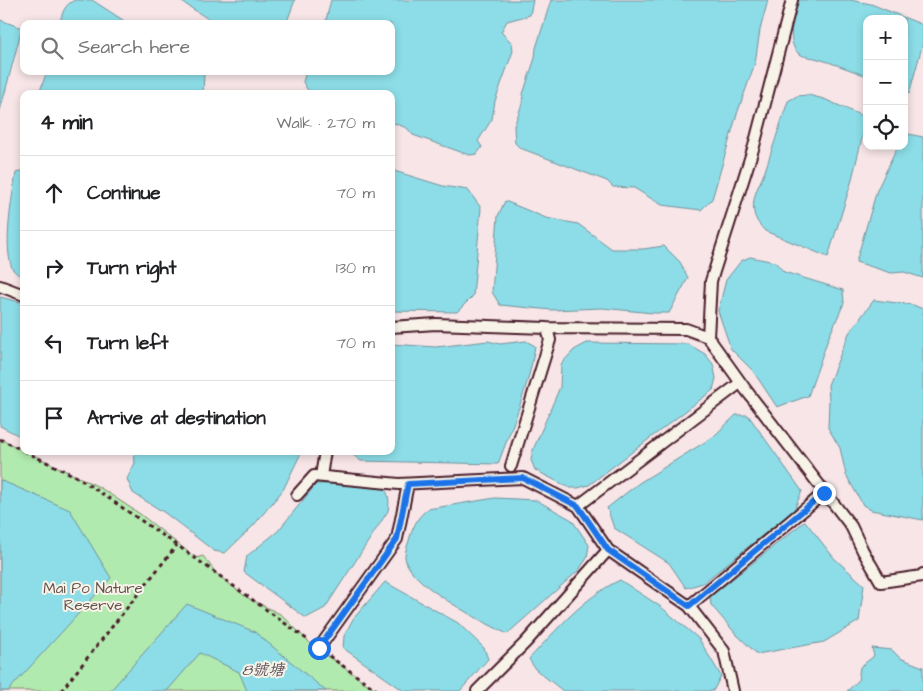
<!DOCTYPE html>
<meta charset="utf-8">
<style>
body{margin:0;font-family:"Architects Daughter","LXGW WenKai TC",sans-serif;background:#f2f2f2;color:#202124}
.controls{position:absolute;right:15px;top:15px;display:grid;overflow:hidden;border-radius:10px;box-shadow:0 2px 8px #0003}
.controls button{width:45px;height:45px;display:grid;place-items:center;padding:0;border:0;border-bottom:1px solid #e0e0e0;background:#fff;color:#202124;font:25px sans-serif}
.stop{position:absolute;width:15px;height:15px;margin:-11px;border:4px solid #1a73e8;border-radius:50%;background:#fff}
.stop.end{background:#1a73e8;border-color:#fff;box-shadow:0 1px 5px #0008}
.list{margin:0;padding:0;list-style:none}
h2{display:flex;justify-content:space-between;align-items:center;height:65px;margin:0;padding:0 20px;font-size:21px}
h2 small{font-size:16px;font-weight:400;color:#757577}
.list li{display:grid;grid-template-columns:32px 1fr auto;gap:15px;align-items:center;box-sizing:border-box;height:75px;padding:0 20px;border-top:1px solid #e0e0e0}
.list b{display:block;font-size:19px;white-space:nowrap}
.list em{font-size:16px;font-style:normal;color:#757577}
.icon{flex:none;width:28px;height:28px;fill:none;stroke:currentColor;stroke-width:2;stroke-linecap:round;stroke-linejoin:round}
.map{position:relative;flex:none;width:923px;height:691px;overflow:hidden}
.search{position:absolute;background:#fff;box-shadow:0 2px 8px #0003;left:20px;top:20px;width:375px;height:55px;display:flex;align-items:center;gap:12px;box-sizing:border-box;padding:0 18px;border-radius:10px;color:#757577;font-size:19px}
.panel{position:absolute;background:#fff;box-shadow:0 2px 8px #0003;left:20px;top:90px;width:375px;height:365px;border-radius:10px}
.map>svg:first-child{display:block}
.green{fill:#b1eaae;stroke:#7e846c}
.water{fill:#8cdde7;stroke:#72919c}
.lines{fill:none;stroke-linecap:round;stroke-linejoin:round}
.service-casing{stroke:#4a1f2b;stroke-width:14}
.path{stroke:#4a1f2b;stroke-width:3;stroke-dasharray:4 4;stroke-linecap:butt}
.service{stroke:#f7f3e8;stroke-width:10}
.route{stroke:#1a73e8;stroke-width:6}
.labels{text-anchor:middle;stroke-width:4;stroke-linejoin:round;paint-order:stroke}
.park-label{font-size:15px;fill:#64524c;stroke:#f7f3e8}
.water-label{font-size:16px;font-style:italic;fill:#5a4e5a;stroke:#f7f3e8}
</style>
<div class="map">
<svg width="923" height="691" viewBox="0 0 923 691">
<rect width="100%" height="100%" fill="#f7e5e7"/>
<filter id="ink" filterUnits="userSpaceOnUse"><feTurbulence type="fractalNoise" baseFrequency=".02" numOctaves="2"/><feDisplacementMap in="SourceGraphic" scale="10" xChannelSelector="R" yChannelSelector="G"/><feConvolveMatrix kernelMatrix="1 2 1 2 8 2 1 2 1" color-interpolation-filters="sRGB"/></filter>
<g filter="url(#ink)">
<path class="green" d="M0 439 99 487 140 514 196 558 203 556 217 574 246 597 282 615 310 643 377 691H0Z"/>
<path class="water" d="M75 0H92L129 24H60C61 14 65 4 75 0Z
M179 0H295L286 24H216Z
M331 0H533L530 15 507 21 501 32 512 43 513 51 495 101 492 119 478 141 482 147 477 154 469 155 413 135 407 128 391 122V94H310L303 82 306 71H391V24H325Z
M551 0H768L760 30 755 63 737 114 712 199 701 210 662 205 634 188 613 187 607 181 520 148 515 143 514 126 522 104 523 94 535 58 536 48Z
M799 0H850L871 4 923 25V43L909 94 904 91V19H867V76C850 70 833 63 815 58 809 57 802 57 797 52 787 42 792 11 799 0Z
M0 20 22 28 0 111Z
M47 71H201L204 74 203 94H39Z
M808 95 824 99 867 118 851 183 828 257 765 231C760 225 755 220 754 212 751 197 760 184 765 171 773 148 780 124 788 101L797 96Z
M904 133 923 137V278L904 272 891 273 856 262 877 190 898 146H904Z
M24 170V278C20 276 14 272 12 268 3 245 12 198 16 173Z
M391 170 443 186 468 190 481 208 473 296 457 312 391 311Z
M505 201 546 218 578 224 612 249H643L664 246 680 262 688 278 669 313H653L602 308 552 310 500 305 492 292 498 216Z
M750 257 775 262 784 272 843 290 844 303 828 339 808 396 777 407 753 371 731 349 718 311 726 280 741 261Z
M0 297 24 303V438L0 426Z
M874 300 913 305 923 309V520L871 510 863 505 846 475 840 448 828 428 829 400 828 385 849 333Z
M488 341 500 344 526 341 535 346C529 387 512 426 498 464L361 461 352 454V451H391V344L436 347Z
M587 343 688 344 705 354 713 364 716 378 713 390 589 485 578 488H570L535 470 531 460 533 450 560 387 561 364 574 350Z
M736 415H748L802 491 794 510 703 583 686 588 669 563 614 528 607 508 639 483 713 437Z
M134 451H302L283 490 253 526 225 553 214 551 165 513 133 493 127 479 135 463Z
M0 480 70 510 111 578 8 691H0Z
M379 483C389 491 390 499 388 511L325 608 306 618 244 572 247 556 278 531 316 484Z
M495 498 536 500 572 520 589 545 587 558 579 570 507 634C484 622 405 583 405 556 405 550 409 542 410 537 414 525 418 516 428 509Z
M805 521 834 558 864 585 859 621 824 642 757 654 736 634 711 605 710 597Z
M620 580 661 607 699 639 721 676 713 691H563L535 669 529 659C556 630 584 597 620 580Z
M385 582 458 623 484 648 488 659 460 691H404L343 648 344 636 353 619Z
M187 604 255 632 326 691H247L239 672 200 653 167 691H110Z
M872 648 892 650 900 658 923 667V691H847L858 681 860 667 874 656Z"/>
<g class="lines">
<g class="service-casing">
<path id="service" d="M0 286 24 295
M391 327 436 324 547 328 686 329 708 337 746 390 851 526 863 551 881 582 922 576 923 574
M708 337 711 281 754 146 792 0
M511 466 550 340 547 328
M321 476 325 451
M297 495 314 476 399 484 523 478 578 506 608 550 689 606 724 651 733 691
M578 506 740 383
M689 606 824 493
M319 648 397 539 408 484
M477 691 526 642 608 550"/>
</g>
<path class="path" d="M0 439 24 451
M24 451 79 478 177 545 308 640
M329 656 378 691
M61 691 177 545"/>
<use href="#service" class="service"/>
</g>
</g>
<g class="lines" filter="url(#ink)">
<path class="route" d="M319 648 397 539 408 484 523 478 578 506 608 550 689 606 824 493"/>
</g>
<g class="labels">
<g class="park-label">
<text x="93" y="593">Mai Po Nature<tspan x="93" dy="17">Reserve</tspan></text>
</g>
<g class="water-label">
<text x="263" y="675">8號塘</text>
</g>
</g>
</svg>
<div class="controls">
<button>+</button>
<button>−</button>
<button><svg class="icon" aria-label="locate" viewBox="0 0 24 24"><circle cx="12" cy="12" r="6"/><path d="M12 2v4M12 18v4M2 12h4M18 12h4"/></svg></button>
</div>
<div class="stop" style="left:319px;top:648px"></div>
<div class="stop end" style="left:824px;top:493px"></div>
<div class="search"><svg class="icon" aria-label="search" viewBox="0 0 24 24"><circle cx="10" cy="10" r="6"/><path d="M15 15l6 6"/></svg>Search here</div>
<section class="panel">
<h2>4 min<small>Walk · 270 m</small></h2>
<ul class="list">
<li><svg class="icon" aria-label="ahead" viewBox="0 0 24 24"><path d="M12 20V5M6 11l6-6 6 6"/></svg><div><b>Continue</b></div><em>70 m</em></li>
<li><svg class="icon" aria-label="right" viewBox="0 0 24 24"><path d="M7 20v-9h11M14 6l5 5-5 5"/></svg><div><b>Turn right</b></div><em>130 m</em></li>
<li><svg class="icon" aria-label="left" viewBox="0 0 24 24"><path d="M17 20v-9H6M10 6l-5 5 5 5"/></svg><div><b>Turn left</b></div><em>70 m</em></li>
<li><svg class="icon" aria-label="arrive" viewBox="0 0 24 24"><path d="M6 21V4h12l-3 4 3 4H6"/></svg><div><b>Arrive at destination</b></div></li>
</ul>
</section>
</div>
